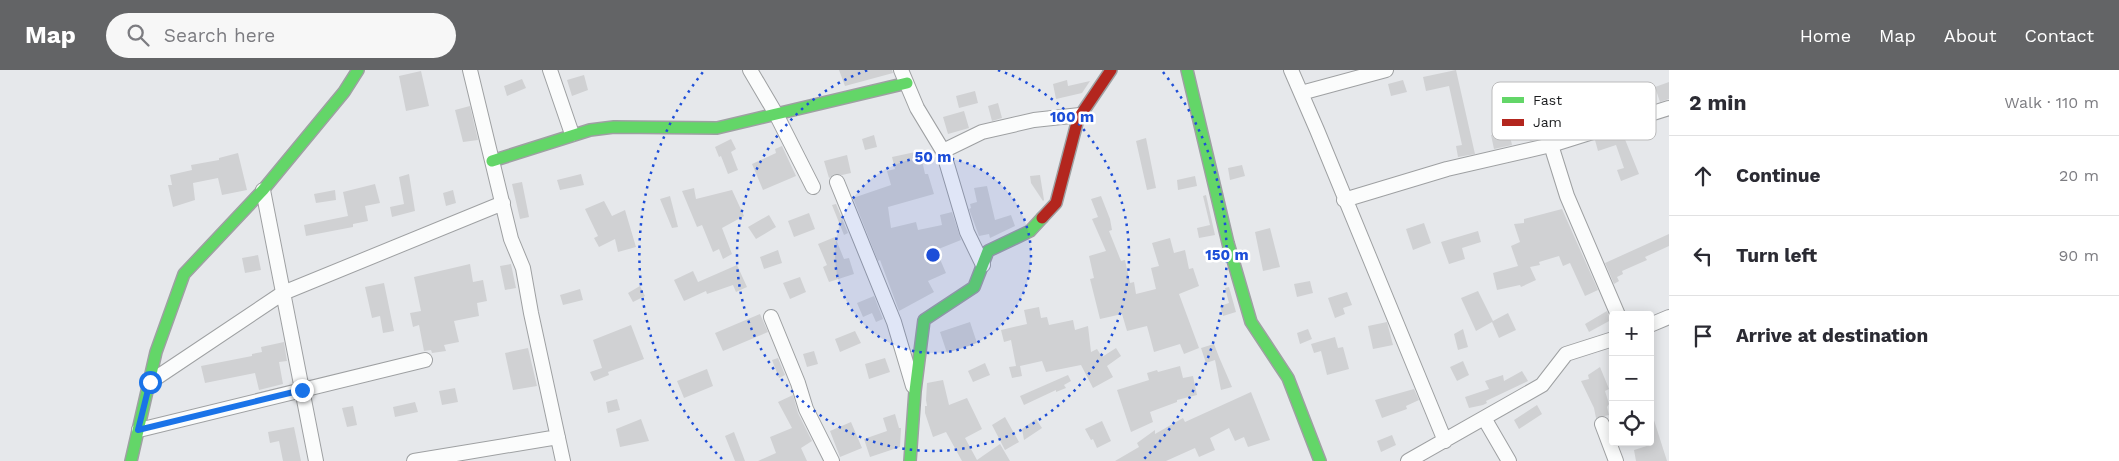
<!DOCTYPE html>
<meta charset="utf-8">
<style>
body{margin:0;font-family:"Work Sans",sans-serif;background:#f7f7f7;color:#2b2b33}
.controls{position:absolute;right:15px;bottom:15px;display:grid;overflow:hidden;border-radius:5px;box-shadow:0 2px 12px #0003}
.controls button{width:45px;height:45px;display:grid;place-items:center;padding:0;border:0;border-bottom:1px solid #e1e1e2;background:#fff;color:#2b2b33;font:25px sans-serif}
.stop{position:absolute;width:15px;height:15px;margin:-11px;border:4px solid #1a73e8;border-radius:50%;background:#fff}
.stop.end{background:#1a73e8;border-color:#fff;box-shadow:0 1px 5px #0008}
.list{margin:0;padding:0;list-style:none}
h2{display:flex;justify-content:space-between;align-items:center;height:65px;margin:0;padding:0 20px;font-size:21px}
h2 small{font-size:16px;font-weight:400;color:#7c7c81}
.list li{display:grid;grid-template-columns:32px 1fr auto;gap:15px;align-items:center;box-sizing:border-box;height:80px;padding:0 20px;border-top:1px solid #e1e1e2}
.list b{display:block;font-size:19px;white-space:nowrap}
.list em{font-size:16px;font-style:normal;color:#7c7c81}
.icon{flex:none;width:28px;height:28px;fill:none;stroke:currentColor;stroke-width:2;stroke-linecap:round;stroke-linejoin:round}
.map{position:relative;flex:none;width:1669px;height:391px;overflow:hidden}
header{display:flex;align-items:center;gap:30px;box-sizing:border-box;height:70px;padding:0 25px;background:#636466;color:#fff}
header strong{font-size:24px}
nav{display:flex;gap:28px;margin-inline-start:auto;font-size:18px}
.search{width:350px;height:45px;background:#f7f7f7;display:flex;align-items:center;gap:12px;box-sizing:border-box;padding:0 18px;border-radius:28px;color:#7c7c81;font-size:19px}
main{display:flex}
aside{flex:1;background:#fff}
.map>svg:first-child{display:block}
.building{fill:#d0d1d3}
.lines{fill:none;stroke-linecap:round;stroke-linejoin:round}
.street-casing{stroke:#9ea0a2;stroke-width:16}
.fast-casing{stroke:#9ea0a2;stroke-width:14}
.jam-casing{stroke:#9ea0a2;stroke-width:14}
.street{stroke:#fbfcfc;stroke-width:14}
.fast{stroke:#63d668;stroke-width:11}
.jam{stroke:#b3261e;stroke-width:11}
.route{stroke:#1a73e8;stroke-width:6}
.ring{fill:none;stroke:#1d4ed8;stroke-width:2.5;stroke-dasharray:2.5 5}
.key{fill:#fff;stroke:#bbbbbc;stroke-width:1}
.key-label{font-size:14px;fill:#1c1d1f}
.centre{fill:#1d4ed8;stroke:#fff;stroke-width:2.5}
.ring-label{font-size:15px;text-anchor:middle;font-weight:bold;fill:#1d4ed8;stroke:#fff;stroke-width:5;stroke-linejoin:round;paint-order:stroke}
</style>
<header>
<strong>Map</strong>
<div class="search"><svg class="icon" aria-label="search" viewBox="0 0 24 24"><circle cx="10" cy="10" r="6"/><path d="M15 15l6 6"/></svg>Search here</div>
<nav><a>Home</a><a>Map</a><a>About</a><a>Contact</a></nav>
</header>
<main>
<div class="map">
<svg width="1669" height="391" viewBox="0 0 1669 391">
<rect width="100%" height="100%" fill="#e6e8eb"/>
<path class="building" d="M839 0H892L893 3 845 16Z
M1456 0 1475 84 1458 87 1456 76 1462 75 1449 16 1426 21 1423 7Z
M421 1 429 36 406 41 399 6Z
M584 5 588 20 572 26 567 10Z
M522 9 526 18 507 26 504 16Z
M1067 10 1068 16 1090 11 1082 23 1056 29 1053 14Z
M1403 10 1407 22 1391 26 1388 14Z
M1669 12V29L1660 32 1655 17Z
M1559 17 1568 40 1559 44 1565 59 1530 71 1524 55 1553 45 1545 23Z
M975 21 978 33 959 38 956 26Z
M998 33 1002 48 992 51 988 36Z
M470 36 478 70 463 72 455 40Z
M964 41 969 58 948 64 943 47Z
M1509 62 1512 75 1494 79 1491 65Z
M1622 62 1639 104 1621 111 1617 100 1624 98 1616 75 1598 81 1595 70Z
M874 65 877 77 865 80 862 69Z
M1146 68 1156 118 1147 120 1136 71Z
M731 69 736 79 731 82 738 100 728 104 721 86 719 87 715 77Z
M782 76 796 106 763 120 752 94 776 83 775 79Z
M920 81 925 104H928L934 124 888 137 891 158 916 152 918 160 942 155 940 145 952 142 961 170 936 180 946 203 928 211 934 222 899 241 880 190 878 191 853 128 891 115 887 101 895 99 892 87Z
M238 83 247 120 222 125 218 108 193 113 195 130 173 137 168 115H172L170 105 192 100 191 95 219 90V88Z
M847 85 851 103 842 105 834 104 829 108 824 91Z
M1242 95 1245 106 1230 110 1228 98Z
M409 104 415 141 392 147 390 137 404 134 399 107Z
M581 104 584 115 560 120 557 110Z
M1040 105 1044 130 1043 131 1031 113 1030 106Z
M1195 106 1197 116 1178 120 1177 110Z
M522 112 529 147 520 149 512 114Z
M375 114 380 133 365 136 368 151 353 154V157L306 166 304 155 348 146 343 122Z
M987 116 995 150 1011 145 1015 156 990 168 989 164 979 166 969 139 971 138 970 134 977 132 974 118Z
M694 118 696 129 732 120 744 146 722 158 732 184 723 189 719 179 713 182 702 155 697 157 682 121Z
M335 120 336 130 316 133 314 124Z
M453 120 456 133 446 136 443 123Z
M1206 125 1215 165 1199 168 1197 158 1210 155 1203 126Z
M670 126 678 157 672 158 660 129Z
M1101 126 1110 149 1112 160 1109 161 1121 191 1125 190 1130 213 1134 212 1136 224 1156 219 1151 198 1159 196 1152 173 1170 168 1174 183 1185 180 1189 199 1193 198 1199 216 1179 224 1199 278 1184 284 1180 274 1154 282 1147 256 1127 261 1122 244 1100 249 1090 209 1094 208 1089 186 1106 181 1092 149 1098 147 1091 129Z
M604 131 612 146 625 140 636 177 618 182 615 169 599 177 594 168 598 166 585 139Z
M836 134 848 163 844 165 832 135Z
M1562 139 1598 220 1585 226 1570 193 1563 196 1559 186 1539 192 1540 195 1530 197 1536 210 1521 217 1520 215 1497 220 1493 203 1518 196 1511 176 1520 172 1514 154 1524 153V149Z
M809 143 815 159 794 167 788 151Z
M769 145 776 157 756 169 748 157Z
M1424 153 1431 173 1413 180 1406 159Z
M1270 158 1280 197 1263 201 1255 162Z
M1478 161 1481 172 1462 178 1465 189 1449 194 1441 172Z
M1669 164V176L1645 187 1647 190 1622 201 1623 204 1617 207 1619 211 1614 214 1605 193Z
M835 167 844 189 849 188 854 204 829 212 823 197 827 195 818 174Z
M778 180 782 193 764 199 760 187Z
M258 185 261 200 245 203 242 188Z
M470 194 473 212 483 210 487 231 477 233 479 246 454 251 459 272 444 275 446 281 432 283 431 280 424 281 419 255 413 257 410 243 421 241 414 207Z
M511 194 516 218 505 220 500 196Z
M737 195 747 217 736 222 733 215 707 224 706 221 684 231 674 210 693 201 698 212Z
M800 207 806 222 790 229 783 213Z
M1310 211 1313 223 1297 227 1294 214Z
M384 213 394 261 383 263 380 246 372 248 365 217Z
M640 216 645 226 633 232 628 223Z
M1229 217 1236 242 1223 246 1220 236 1229 233 1225 218Z
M580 219 583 230 563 235 560 225Z
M1478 221 1493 251 1508 243 1516 260 1499 268 1492 252 1476 261 1461 228Z
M1347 222 1352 235 1343 238 1345 244 1335 248 1328 228Z
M874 226 883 249 876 252 872 243 863 247 857 233Z
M1039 237 1041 248 1047 247 1049 255 1073 250 1075 260 1088 256 1091 282 1097 279 1102 287 1116 278 1121 286 1107 296 1113 307 1093 318 1081 295 1046 302 1042 291 1020 296 1022 306 1012 308 1009 297 1016 296 1011 270 1004 272 1001 260 1027 254 1024 240Z
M1607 241 1611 250 1589 262 1585 254Z
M760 244 768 262 723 281 715 263Z
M970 252 977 273 947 283 940 262Z
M1387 252 1393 275 1373 279 1368 256Z
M631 255 644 289 608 302 609 305 594 311 590 302 602 298 593 270Z
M1308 259 1312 269 1300 274 1297 263Z
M1463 259 1468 277 1458 280 1454 264Z
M855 261 861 273 840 282 835 269Z
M1335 267 1338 278 1343 277 1349 299 1327 305 1321 281 1314 283 1311 274Z
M284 272 287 291 279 292 283 314 259 320 255 303 205 313 201 296 252 286V284L262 282 261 277Z
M1214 274 1219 287 1232 317 1221 320 1215 290 1206 293 1201 278Z
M528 278 537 316 513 320 505 283Z
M814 281 818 294 807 297 803 284Z
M778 288 785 305 779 308 772 290Z
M885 288 890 302 869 309 865 294Z
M1463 291 1469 305 1457 311 1450 297Z
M985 293 990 305 973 312 968 301Z
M1180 296 1183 308 1193 306 1197 325 1177 330V332L1150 342 1153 352 1131 362 1117 320 1149 310 1147 303 1157 300 1158 302Z
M1600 297 1609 319 1605 321 1609 334 1607 337 1609 345 1596 348 1594 338 1581 311 1589 309 1588 305Z
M707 299 713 316 684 328 677 311Z
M1522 301 1528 311 1486 331 1487 333 1483 335 1469 338 1465 327 1489 319 1485 311 1503 305 1504 311Z
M1068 305 1071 311 1064 315 1066 318 1056 322V320L1024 335 1020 326Z
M943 310 949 335 967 328 982 359 965 368 977 390 1000 374 1010 391H962L946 362 933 367 925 343V336H927L926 330 927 313Z
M455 318 458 332 442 335 439 321Z
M1414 319 1419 330 1406 336 1407 339 1382 348 1375 330Z
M1251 322 1270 370 1248 377 1244 367 1235 371 1229 358 1210 368 1215 380 1199 387 1195 378 1166 391H1115L1139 377 1137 373 1155 360V364L1183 348 1185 352Z
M793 325 798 343 812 371 801 378 807 391H758L776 383 770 367 792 358 778 332Z
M617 329 620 340 608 343 606 332Z
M415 332 418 342 395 347 393 337Z
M1537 335 1542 344 1519 359 1514 350Z
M353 336 357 355 347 357 342 338Z
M895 344 899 358H901L900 377 870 387 864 369 887 361 883 348Z
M1005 347 1019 372 1005 380 992 355Z
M1653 347 1667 391H1636L1634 380 1650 375V348Z
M641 349 649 371 620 377 616 359Z
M1036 349 1042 358 1024 370 1022 359Z
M1102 351 1111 371 1097 378 1093 369 1091 370 1085 359Z
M851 352 862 378 840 387 830 361Z
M294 357 301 391H283L279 371 270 373 268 362Z
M734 362 745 391H735L725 366Z
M1392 365 1396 375 1381 382 1377 371Z"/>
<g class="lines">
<g class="street-casing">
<path id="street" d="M470 0 511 169 523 198 531 243 563 391
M550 0 572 64
M750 0 776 44 813 117
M901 0 917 38 943 81
M1291 0 1317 60 1445 371
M1301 23 1386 0
M1551 75 1567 126 1618 245
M837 112 894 252 913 316
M263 120 316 391
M1344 130 1447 99 1551 75 1669 38
M983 195 967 162 943 81 982 62 1034 50 1080 45
M771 247 798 313 806 339 832 391
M1650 255 1669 247
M150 312 283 223 503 133
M1484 348 1509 391
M1602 354 1616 391
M139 360 425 290
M414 391 558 367
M1408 391 1542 315 1566 284 1613 269"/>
</g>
<g class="fast-casing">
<path id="fast" d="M1187 0 1228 173 1251 252 1288 308 1320 391
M492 91 590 60 614 57 717 58 907 13
M131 391 156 282 184 204 263 120 344 22 358 0
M910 391 915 321 924 250 974 217 988 181 1030 161 1042 148"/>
</g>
<g class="jam-casing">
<path id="jam" d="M1042 148 1056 133 1078 49 1111 0"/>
</g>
<use href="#street" class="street"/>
<use href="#fast" class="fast"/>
<use href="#jam" class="jam"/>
</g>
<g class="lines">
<path class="route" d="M150 312 138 360 302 320"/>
</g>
<circle cx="933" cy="185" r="98" fill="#1d4ed8" fill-opacity=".12"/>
<g class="ring">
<circle cx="933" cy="185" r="98"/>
<path d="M998 0A196 196 0 1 1 868 0"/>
<path d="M722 389A294 294 0 0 1 703 2M1163 2A294 294 0 0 1 1144 389"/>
</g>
<rect x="1492" y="12" width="164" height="58" rx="8" class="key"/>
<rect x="1502" y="27" width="22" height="6" fill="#63d668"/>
<rect x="1502" y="49" width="22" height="7" fill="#b3261e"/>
<g class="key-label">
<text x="1533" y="35">Fast</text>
<text x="1533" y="57">Jam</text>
</g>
<circle cx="933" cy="185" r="8" class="centre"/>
<g class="ring-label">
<text x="1072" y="52">100 m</text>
<text x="933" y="92">50 m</text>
<text x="1227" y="190">150 m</text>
</g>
</svg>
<div class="controls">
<button>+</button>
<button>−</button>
<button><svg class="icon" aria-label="locate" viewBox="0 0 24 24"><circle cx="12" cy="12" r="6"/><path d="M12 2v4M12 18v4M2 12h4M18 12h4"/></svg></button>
</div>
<div class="stop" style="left:150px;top:312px"></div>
<div class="stop end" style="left:302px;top:320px"></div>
</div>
<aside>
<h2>2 min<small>Walk · 110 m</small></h2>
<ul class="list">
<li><svg class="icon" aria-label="ahead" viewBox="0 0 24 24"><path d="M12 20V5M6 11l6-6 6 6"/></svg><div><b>Continue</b></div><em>20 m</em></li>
<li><svg class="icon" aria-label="left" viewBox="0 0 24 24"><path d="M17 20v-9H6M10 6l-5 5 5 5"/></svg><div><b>Turn left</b></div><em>90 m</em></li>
<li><svg class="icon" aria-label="arrive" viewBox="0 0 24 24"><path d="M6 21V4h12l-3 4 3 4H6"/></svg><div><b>Arrive at destination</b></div></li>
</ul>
</aside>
</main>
